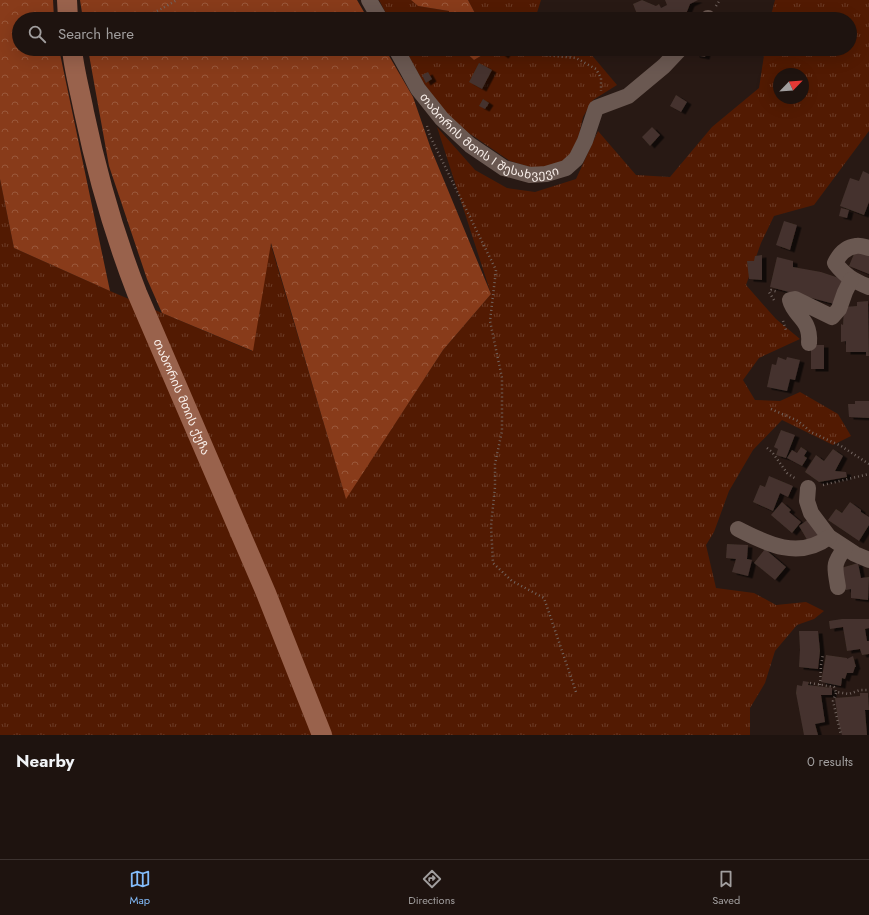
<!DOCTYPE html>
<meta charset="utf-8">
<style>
body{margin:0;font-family:Jost,"Noto Sans Georgian",sans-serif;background:#261c18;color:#f1f3f6}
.compass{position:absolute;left:773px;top:68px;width:36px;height:36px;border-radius:50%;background:#1e130f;box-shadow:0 4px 16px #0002;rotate:65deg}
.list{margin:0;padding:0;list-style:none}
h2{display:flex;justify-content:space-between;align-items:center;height:52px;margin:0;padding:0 16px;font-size:17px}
h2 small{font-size:13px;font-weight:400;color:#a19e9e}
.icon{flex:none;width:22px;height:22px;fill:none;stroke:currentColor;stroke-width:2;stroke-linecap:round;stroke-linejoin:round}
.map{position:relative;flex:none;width:869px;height:735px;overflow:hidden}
.search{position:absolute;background:#1e130f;box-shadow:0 4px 16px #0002;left:12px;right:12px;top:12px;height:44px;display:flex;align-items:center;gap:10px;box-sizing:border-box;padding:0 14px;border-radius:22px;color:#a19e9e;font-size:15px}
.sheet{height:124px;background:#1e130f}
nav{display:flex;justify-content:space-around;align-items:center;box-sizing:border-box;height:56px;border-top:1px solid #3c322f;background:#1e130f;font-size:11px;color:#a19e9e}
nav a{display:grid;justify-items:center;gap:2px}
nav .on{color:#83bcfb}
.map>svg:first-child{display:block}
.grass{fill:url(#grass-tufts);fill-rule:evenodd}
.forest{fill:url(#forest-crowns)}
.building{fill:#44332d;filter:url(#shadow)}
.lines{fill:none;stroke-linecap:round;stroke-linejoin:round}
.path{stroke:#71645f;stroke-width:2.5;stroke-dasharray:1 3;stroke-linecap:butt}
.minor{stroke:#6a5851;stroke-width:16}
.major{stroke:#99624c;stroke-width:20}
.labels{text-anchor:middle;stroke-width:3;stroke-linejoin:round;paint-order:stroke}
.street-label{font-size:12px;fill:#faf0eb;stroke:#281914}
</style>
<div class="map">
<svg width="869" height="735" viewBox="0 0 869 735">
<defs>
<pattern id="grass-tufts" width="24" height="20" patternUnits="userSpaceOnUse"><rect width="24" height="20" fill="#521a02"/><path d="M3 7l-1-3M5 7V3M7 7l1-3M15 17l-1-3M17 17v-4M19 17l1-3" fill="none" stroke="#6c3c27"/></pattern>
<pattern id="forest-crowns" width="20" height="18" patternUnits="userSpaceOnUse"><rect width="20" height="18" fill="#883b1a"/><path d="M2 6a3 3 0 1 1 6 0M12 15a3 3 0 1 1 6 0" fill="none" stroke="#9a583b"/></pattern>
<filter id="shadow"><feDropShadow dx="4.5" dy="2.5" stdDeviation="0" flood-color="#0009"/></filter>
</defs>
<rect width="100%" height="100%" fill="#281914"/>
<path class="grass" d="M379 0H411L418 6 449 11V19H389Z
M468 0H541L535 19H478Z
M775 0H869V131L814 205 774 216 761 243 746 285 776 319 800 339 759 358 743 380 755 400 780 401 800 392 838 414 851 436 833 445 782 420 753 450 729 491 714 532 706 545 716 588 754 593 776 605 806 602 824 611 814 619 797 625 775 651 765 683 750 708V735H0V179L14 248 110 291 252 351 270 242 346 498 443 350 491 294 437 127 475 170 507 188 535 192 576 179 598 131 636 175 670 177 712 127 759 88 765 49H850V19H770ZM779 74H803V98H779Z
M405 49H462L474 60 489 51V49H571L590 53 617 85 593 100 583 117 577 144 561 168 540 170 510 161 454 123 424 84Z"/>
<path class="forest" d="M0 0H53L54 19H19V49H59L110 291 14 248 0 179Z
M80 0H357L368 19H83Z
M411 0H468L478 19H449V11L418 6Z
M88 49H385L413 97 431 149 491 294 443 350 346 499 271 243 253 351 162 313 147 279 109 166Z
M462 49H489V51L474 60Z"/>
<path class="building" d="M642 0 656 6 659 4 661 8 667 5 665 0H698L690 4 684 19H639L633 4Z
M499 49H509L504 56 497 51Z
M696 49H707L705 57 695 55Z
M479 63 492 70 482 89 469 82Z
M428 72 432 79 426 83 422 75Z
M676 95 687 102 681 112 670 106Z
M483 99 489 103 485 109 479 106Z
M652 127 660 135 650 146 642 137Z
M863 171 869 174V202L864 215 840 206 850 178 859 181Z
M841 208 849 210 847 218 839 216Z
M784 221 797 225 790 250 776 245Z
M856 249 869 254V274L849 266Z
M762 255V280L749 279 747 261H754L755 256Z
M777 257 793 261V267L821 272 845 280 838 305 770 287Z
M868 301 869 356H866V352H846V341L841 342V324L843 325 844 307 857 306V302Z
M811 345H824V369H811Z
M778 357 786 360 787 357 800 360 795 380 790 379 787 391 767 387 772 364 776 365Z
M855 401H869V418L849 417 848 404H855Z
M781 430 795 435 786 458 776 455 778 449 774 447Z
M801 447 807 451 804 456 807 458 802 466 787 458 792 450 797 453Z
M833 449 843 456 835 471 846 472 847 477 819 482 805 472 816 455 824 461Z
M769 476 793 486 788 497 780 493 773 511 753 502 760 485 765 487Z
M782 502 791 510 789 512 801 522 792 533 771 515Z
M850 502 861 510V512L869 517V525L859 541 828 520 836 509 842 513Z
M810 518 822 537 809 543 799 526Z
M727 544 748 545 747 559 752 560 748 576 732 572 736 559 726 558Z
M765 549 786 567 775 580 754 563Z
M858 563 861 578 869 577 868 600 851 598V589L846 590 841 568Z
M842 619H869V628L865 629 867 641H869V654L862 655 860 649 847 651 843 627 830 629 829 621Z
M799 631H818L820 651 818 669 799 667 800 650Z
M826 655 847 658V659L853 656 856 667H855L853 673H847L845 679 842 678 841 686 821 682Z
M803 681 809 682 808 685 832 688V695H821L825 722 815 724 818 735H804L796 693 797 685 802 686Z
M860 693H868L869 710H865L867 735H842L838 721 835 698 860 696Z"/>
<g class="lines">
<path class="path" d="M716 6 720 0
M143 19 177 0
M531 49 545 55 576 58 596 69 601 78V91
M427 126 430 136 496 270 490 321 502 378V431L495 464V487L491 526 493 563 512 581 544 598 576 692
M774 300 769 292 771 290 778 292
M783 321 786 330
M771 409 798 421 811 432 841 446 869 464
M767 448 772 452 787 473 796 479
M823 485 869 474
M810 683 834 687 836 692 849 694 860 690H869
M820 685 821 665 823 654
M836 693 833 701 841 735"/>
<g class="minor">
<path d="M369 0 380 19"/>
<path d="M707 19 708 18"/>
<path id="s1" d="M396 49 418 89 442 119 470 145 504 168 530 175 546 174 566 168 576 159 585 141 596 108 628 96 664 66 680 49"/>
<path d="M869 248C865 247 860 245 856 246 846 247 839 255 835 263 845 276 854 281 869 287"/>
<path d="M809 343C811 318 794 317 790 300L795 299 832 317 839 309 845 292 851 280"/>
<path d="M808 488 807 501 811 513 829 537 855 554 869 560"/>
<path d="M738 529C767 544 799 560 829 537"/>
<path d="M838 587C835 567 832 565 845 548"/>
</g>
<g class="major">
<path d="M67 0 68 19"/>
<path id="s2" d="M72 49C74 70 80 91 84 112 97 174 114 234 137 293L266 593 322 735"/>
</g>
</g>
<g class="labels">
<g class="street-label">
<text dy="4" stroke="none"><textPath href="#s1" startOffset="136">თაბორის მთის I შესახვევი</textPath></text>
<text dy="4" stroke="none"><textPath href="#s2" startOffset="366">თაბორის მთის ქუჩა</textPath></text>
</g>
</g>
</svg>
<svg class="compass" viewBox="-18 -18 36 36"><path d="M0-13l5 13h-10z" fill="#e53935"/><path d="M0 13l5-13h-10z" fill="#a19e9e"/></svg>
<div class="search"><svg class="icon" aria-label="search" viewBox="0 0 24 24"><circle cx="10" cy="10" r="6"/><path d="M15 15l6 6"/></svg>Search here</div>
</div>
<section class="sheet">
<h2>Nearby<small>0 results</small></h2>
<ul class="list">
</ul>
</section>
<nav>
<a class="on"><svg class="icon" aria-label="map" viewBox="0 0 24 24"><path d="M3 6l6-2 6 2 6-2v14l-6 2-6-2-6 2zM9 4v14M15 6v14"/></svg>Map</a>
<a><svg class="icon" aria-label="directions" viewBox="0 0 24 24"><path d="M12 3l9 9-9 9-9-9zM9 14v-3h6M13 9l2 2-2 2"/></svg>Directions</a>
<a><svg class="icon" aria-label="saved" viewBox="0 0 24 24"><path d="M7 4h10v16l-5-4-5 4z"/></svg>Saved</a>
</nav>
